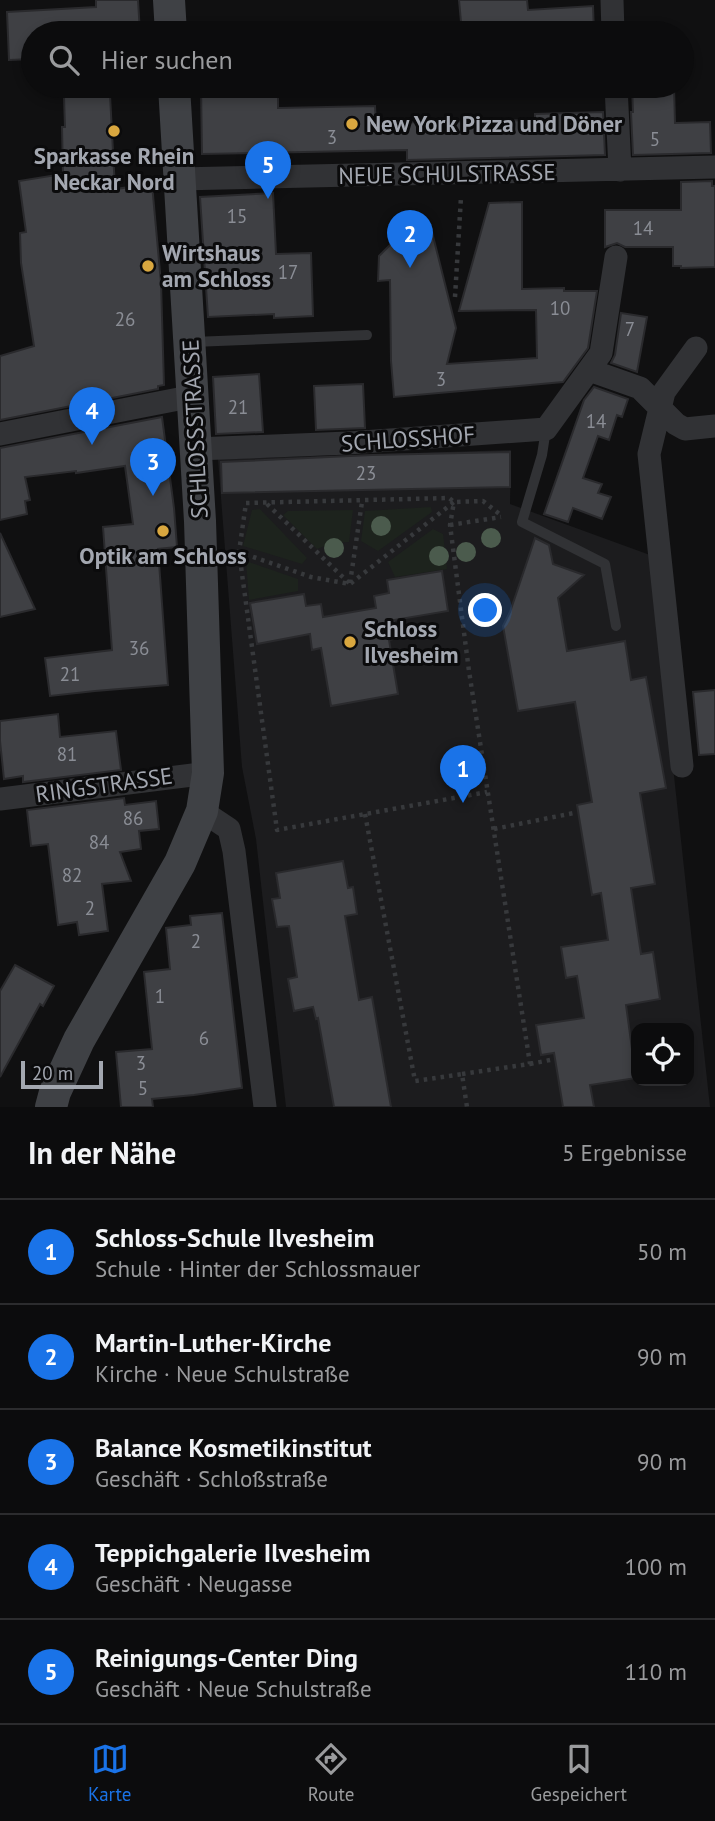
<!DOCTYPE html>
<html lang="de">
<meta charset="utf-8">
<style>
body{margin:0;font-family:"PT Sans",sans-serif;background:#151516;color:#f1f3f6}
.controls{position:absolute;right:21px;bottom:21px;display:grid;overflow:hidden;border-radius:14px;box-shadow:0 4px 10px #0003}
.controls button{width:63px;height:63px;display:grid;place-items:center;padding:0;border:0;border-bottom:2px solid #2c2c2e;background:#0c0c0d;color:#f1f3f6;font:35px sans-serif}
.scale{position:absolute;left:21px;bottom:18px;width:82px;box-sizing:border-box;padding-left:7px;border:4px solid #a3a7b0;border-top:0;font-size:19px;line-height:24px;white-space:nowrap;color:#a3a7b0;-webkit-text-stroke:5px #0b0b0c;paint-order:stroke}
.you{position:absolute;left:486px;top:611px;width:24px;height:24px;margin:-18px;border:5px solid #fff;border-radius:50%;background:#1a73e8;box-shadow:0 0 0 10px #1a73e833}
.badge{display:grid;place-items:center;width:46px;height:46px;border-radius:50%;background:#1a73e8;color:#fff;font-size:23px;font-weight:700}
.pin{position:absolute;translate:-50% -58px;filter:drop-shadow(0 2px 4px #0008)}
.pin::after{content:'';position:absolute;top:37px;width:24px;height:21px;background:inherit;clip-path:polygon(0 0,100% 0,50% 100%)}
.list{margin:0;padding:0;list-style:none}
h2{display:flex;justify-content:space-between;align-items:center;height:91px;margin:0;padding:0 28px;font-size:30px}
h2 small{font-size:23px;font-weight:400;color:#9a9b9d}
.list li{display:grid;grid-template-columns:46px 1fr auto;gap:21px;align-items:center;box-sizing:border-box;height:105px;padding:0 28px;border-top:2px solid #2c2c2e}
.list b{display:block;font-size:26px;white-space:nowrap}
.list p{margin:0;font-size:23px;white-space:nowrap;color:#9a9b9d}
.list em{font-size:23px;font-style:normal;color:#9a9b9d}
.icon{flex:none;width:38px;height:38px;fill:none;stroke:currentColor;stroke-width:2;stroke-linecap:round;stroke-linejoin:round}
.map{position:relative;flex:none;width:715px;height:1107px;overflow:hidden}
.search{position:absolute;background:#0c0c0d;box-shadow:0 4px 10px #0003;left:21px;right:21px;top:21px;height:77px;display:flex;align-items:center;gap:18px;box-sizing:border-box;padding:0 24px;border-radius:38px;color:#9a9b9d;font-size:26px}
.sheet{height:616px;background:#0c0c0d}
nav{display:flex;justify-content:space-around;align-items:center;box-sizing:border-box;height:98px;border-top:2px solid #2c2c2e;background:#0c0c0d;font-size:19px;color:#9a9b9d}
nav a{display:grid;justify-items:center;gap:4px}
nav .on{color:#1a73e8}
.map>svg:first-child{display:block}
.built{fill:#1c1c1e;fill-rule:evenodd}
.green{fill:#1d231d}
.building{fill:#3f4044;stroke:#2a2a2d;stroke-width:2}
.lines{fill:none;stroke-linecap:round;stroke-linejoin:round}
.path{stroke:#37393c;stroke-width:4.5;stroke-dasharray:3.5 5;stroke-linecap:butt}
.service{stroke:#313235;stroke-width:10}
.minor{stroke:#313235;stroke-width:23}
.secondary{stroke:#3f4145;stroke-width:32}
.tree{fill:#4b5b4d}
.poi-dot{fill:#d9a73f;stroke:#0b0b0c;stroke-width:2.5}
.labels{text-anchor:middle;stroke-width:6;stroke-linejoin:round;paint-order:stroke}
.number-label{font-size:19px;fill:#8a8d95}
.poi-label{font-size:23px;font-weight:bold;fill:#a3a7b0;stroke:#0b0b0c;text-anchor:start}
.street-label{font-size:23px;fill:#a3a7b0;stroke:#0b0b0c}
</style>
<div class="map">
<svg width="715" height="1107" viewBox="0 0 715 1107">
<rect width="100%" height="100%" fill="#101011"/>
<path class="built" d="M511 450 510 504 650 555 710 1107H286L256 839 242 767 218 459ZM636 1028H689V1081H636Z"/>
<path class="green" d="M431 507 432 512 378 551 361 541 365 511Z
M260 509 307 558 302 564 243 546 252 510Z
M353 510 349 542 332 543 317 549 283 515 288 511Z
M433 529 443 534 447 569 395 577 388 562Z
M246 561 298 579V591L249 600Z"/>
<path class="building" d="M96 0H138L140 33H33V59L9 60 7 12 96 7Z
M459 0H527L528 10 593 6 594 33H462Z
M201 86H278V108L375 106 376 123 535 120V114L603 112 605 155 407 160V150L202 154Z
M632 86H674L675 123 710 122 711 153 633 155 631 112H633Z
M110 95 115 189 152 184 161 283 164 385 158 386V389L0 420V356L34 346 21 263 20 233 26 232 19 181 63 174 62 127H65L64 97Z
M712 181V186H715V267L681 268V266H673V247H625L617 243 605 247V210H681V182Z
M273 193 276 254 311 253 313 316 274 318V314L208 317 200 197Z
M522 202V289L564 288V291H597L588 348 563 382 394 397 391 361 390 280 378 281 379 256 390 245 391 233 432 232 456 328 447 364 537 358 536 310 459 311 489 203Z
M621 313 647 317 637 372 611 363 615 355Z
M259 374 263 432 216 434 213 377Z
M363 384 365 428 316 430 314 386Z
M594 387 628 399 622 417 617 415 609 440 598 436 583 478 602 484 598 493 611 497 602 519 573 508 568 522 544 514 584 400Z
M162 417 174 508 177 547 158 549 168 685 95 691 50 696 45 658 112 650 103 527 133 524 125 466 76 473V471L25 477 30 500 25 501 27 514 0 520V448Z
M510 452V487L222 493 221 462 372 455Z
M0 533 35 609 0 617Z
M535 538 549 545 553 564 584 575 558 598 567 651 625 641 631 680 646 677 666 788 640 793 655 884 631 888 641 954 653 952 660 999 626 1005 636 1078 590 1085 594 1107H563L554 1053 541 1055 536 1025 584 1018 577 976 566 978 561 947 608 940 601 893 592 895 577 805 592 802 575 702 518 711 503 626 510 612Z
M442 571 448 611 394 620 397 638 389 640 398 694 331 706 321 648 312 650 310 634 257 644 250 603 304 594 306 606 321 604 323 617 376 608 374 596 389 593 387 580Z
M715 690V754L699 755 693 692Z
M58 714 60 737 116 731 121 770 23 782V776L4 779 0 741V721Z
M124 798 125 805 156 801 159 829 139 831 141 849 120 852 131 881 102 884 108 931 79 935 77 922 58 925 48 844 31 846 27 810Z
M343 861 348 888 353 887 357 914 345 916 359 1000 372 997 391 1107H334L318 1018 316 1019 313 1007 294 1011 288 979 297 977 289 926 277 927 272 899 280 898 276 873Z
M222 913 242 1088 194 1095 152 1099 153 1107H121L116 1052 152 1049 144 972 170 969 166 928 191 925 190 916Z
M15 965 54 986 43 1006 40 1004 0 1077V991Z"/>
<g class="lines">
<path class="path" d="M455 297 461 197
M267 504 349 583
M450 525 501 517
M229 552H239L246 503 449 498 454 502 483 501 502 516
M350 583 362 502
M365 814 415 1081 462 1074 467 1107
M494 829 574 813
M530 1064 555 1059
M462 1074 530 1064 469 671 450 525 454 502 350 584 311 577 239 552 277 830 487 792"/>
<path class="service" d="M193 342 367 335
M546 429 542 455 522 522 605 564 616 626"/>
<path class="minor" d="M612 0 613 33
M616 86 620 170
M179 179 715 167
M589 370 640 388 676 424 685 429 715 426
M0 434 194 396
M196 449 348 443 546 429 601 353 616 257
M682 766 649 454 664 392 696 348
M0 799 208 773
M202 811 229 829 234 851 265 1107"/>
<path class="secondary" d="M169 0 171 33
M51 1107 55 1092 79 1040 180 863 202 811 208 773 200 521 174 86"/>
</g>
<g class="tree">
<circle cx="381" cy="526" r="10"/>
<circle cx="491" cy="538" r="10"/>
<circle cx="334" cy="548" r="10"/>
<circle cx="466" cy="552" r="10"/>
<circle cx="439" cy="556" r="10"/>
</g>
<g class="poi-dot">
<circle cx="352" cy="124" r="7"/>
<circle cx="114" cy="131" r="7"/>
<circle cx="148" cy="266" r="7"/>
<circle cx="163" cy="531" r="7"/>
<circle cx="350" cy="642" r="7"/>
</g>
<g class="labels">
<g class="number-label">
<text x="332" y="144">3</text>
<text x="655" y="146">5</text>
<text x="237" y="223">15</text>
<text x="643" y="235">14</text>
<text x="288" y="279">17</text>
<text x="560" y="315">10</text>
<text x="125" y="326">26</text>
<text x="630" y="336">7</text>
<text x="441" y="386">3</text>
<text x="238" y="414">21</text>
<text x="596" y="428">14</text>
<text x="366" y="480">23</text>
<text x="139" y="655">36</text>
<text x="70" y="681">21</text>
<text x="67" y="761">81</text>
<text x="133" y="825">86</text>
<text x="99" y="849">84</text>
<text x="72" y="882">82</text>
<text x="90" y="915">2</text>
<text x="196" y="948">2</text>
<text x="160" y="1003">1</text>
<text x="204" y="1045">6</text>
<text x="141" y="1070">3</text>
<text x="143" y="1095">5</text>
</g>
<g class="poi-label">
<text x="366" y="132">New York Pizza und Döner</text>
<text x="114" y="164" text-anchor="middle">Sparkasse Rhein<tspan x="114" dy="26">Neckar Nord</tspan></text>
<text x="162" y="261">Wirtshaus<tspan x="162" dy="26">am Schloss</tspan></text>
<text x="163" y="564" text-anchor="middle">Optik am Schloss</text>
<text x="364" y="637">Schloss<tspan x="364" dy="26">Ilvesheim</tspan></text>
</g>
<g class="street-label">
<text transform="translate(447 174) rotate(-1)" y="8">NEUE SCHULSTRASSE</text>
<text transform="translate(195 429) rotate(-93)" y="8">SCHLOSSSTRASSE</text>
<text transform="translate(408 439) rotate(-4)" y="8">SCHLOSSHOF</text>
<text transform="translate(104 785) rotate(-8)" y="8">RINGSTRASSE</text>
</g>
</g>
</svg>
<div class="controls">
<button><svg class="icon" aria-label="locate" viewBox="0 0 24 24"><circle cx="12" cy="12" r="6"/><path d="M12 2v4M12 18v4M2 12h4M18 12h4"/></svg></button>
</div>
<div class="scale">20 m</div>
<div class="you"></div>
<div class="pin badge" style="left:463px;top:803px">1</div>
<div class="pin badge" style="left:410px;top:268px">2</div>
<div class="pin badge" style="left:153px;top:496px">3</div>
<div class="pin badge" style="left:92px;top:445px">4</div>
<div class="pin badge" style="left:268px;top:199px">5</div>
<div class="search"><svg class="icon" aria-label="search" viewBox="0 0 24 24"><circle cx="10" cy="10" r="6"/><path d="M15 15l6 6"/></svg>Hier suchen</div>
</div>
<section class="sheet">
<h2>In der Nähe<small>5 Ergebnisse</small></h2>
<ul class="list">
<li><span class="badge">1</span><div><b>Schloss-Schule Ilvesheim</b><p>Schule · Hinter der Schlossmauer</p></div><em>50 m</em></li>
<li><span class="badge">2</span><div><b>Martin-Luther-Kirche</b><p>Kirche · Neue Schulstraße</p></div><em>90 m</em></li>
<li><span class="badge">3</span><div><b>Balance Kosmetikinstitut</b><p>Geschäft · Schloßstraße</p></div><em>90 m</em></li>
<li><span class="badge">4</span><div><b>Teppichgalerie Ilvesheim</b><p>Geschäft · Neugasse</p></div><em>100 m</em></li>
<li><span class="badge">5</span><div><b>Reinigungs-Center Ding</b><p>Geschäft · Neue Schulstraße</p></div><em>110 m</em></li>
</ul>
</section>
<nav>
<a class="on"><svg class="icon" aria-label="map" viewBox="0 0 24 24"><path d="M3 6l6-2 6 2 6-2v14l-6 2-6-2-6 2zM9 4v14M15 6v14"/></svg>Karte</a>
<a><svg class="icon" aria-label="directions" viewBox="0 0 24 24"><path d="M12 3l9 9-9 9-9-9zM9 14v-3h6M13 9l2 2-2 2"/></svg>Route</a>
<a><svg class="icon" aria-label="saved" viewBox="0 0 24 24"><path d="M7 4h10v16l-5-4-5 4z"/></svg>Gespeichert</a>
</nav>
